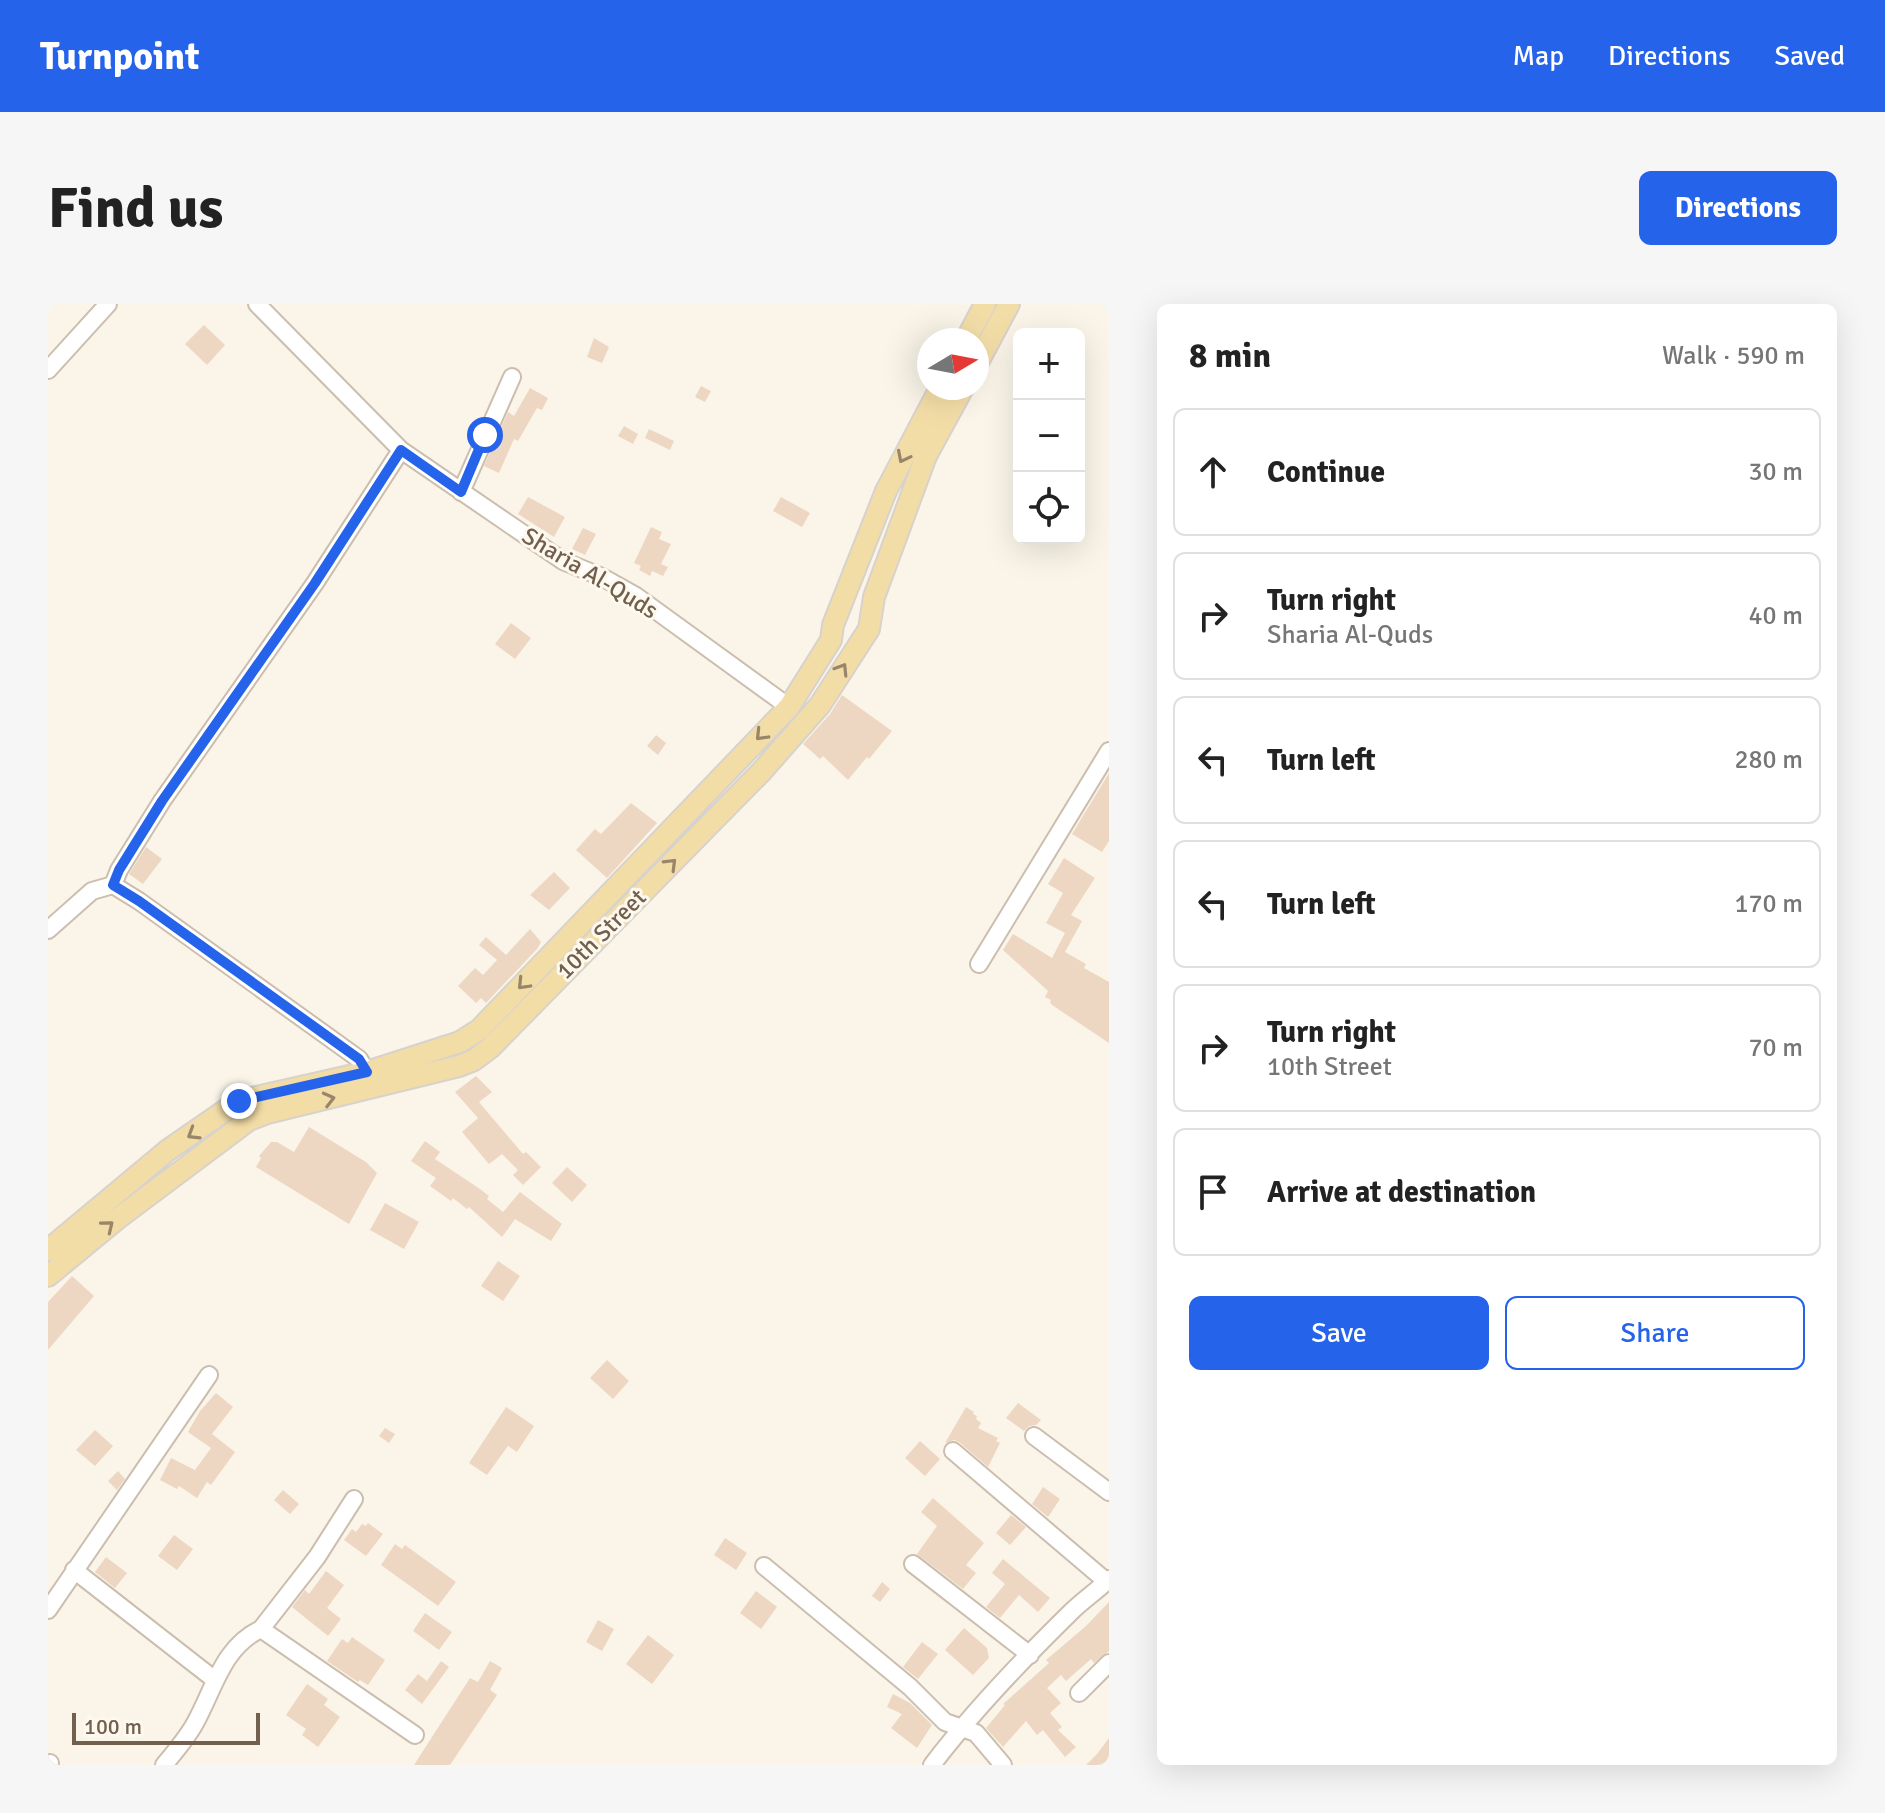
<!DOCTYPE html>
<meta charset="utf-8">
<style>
body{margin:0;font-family:Signika,sans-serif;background:#f6f6f6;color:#222}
.controls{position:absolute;right:24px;top:24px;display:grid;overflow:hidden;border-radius:12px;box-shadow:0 8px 32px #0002}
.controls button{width:72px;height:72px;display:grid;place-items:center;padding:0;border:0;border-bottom:2px solid #e0e0e0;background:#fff;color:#222;font:40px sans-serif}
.compass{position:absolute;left:869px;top:24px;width:72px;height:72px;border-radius:50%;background:#fff;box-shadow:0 8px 32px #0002;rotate:80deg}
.scale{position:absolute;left:24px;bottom:20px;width:188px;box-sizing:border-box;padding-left:8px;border:4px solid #725f4e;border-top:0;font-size:22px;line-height:28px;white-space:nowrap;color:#725f4e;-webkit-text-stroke:6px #fdf9ee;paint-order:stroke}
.stop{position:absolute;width:24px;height:24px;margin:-18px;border:6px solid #2563eb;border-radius:50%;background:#fff}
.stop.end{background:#2563eb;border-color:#fff;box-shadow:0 2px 8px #0008}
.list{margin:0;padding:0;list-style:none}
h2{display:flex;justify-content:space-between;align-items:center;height:104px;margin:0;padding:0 32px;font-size:34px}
h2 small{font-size:26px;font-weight:400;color:#767676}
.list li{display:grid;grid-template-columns:52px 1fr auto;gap:24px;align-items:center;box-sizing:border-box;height:128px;margin:0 16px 16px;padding:0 16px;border:2px solid #e0e0e0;border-radius:12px}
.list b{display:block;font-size:30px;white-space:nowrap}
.list p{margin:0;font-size:26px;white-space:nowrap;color:#767676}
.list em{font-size:26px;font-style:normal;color:#767676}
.actions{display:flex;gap:16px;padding:24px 32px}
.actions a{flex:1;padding:18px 0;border:2px solid #2563eb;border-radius:12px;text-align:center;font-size:28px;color:#2563eb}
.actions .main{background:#2563eb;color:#fff}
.icon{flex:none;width:44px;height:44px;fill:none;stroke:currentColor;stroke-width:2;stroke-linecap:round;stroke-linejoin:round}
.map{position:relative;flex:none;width:1061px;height:1461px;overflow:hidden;border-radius:12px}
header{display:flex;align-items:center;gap:48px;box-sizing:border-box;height:112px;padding:0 40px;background:#2563eb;color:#fff}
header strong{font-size:38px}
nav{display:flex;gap:44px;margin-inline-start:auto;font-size:28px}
.intro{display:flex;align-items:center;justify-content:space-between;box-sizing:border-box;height:192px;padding:0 48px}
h1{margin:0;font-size:56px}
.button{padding:20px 36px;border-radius:12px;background:#2563eb;color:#fff;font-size:28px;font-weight:700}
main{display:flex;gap:48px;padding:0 48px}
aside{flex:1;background:#fff;border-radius:12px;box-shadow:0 8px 32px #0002}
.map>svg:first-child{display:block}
.building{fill:#edd7c2}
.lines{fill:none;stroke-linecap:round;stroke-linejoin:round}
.minor-casing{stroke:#ccbeaf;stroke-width:20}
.major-casing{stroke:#d8d2cd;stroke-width:24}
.minor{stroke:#fff;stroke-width:16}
.major{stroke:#f3dda7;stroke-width:20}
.oneway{stroke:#998569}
.route{stroke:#2563eb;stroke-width:10}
.labels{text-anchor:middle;stroke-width:6;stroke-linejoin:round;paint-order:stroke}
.street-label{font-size:24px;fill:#725f4e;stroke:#fdf9ee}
</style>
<header>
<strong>Turnpoint</strong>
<nav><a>Map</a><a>Directions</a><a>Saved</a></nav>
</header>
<div class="intro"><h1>Find us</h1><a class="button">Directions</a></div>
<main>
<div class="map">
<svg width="1061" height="1461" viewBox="0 0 1061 1461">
<rect width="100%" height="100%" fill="#faf5e8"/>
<path class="building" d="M156 21 177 41 159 61 137 40Z
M546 34 561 43 554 59 539 53Z
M653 82 663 87 657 98 647 93Z
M482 84 500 94 494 106 489 104 470 137 466 135 451 169 436 162 460 108 466 112Z
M576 122 590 130 585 140 570 132Z
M601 125 626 137 622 146 597 134Z
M480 193 517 213 506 233 470 210Z
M733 193 762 209 754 223 725 207Z
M603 223 614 228 611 235 623 240 613 260 620 263 615 272 604 267 602 272 591 266 593 262 586 259Z
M535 224 548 230 537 251 524 245Z
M463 319 483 334 467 355 447 340Z
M794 391 844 427 821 455 819 453 800 476 775 452 772 455 755 440 782 410Z
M608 431 618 439 610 451 599 442Z
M1061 469V537L1054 548 1024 530Z
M583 499 609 519 559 574 528 546 547 525 553 530Z
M98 543 114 555 95 580 81 570Z
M1016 554 1047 574 1023 611 1034 617 1017 648 1038 660 1036 664 1061 678V739L1007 703 1002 699 1003 696 997 693 1000 687 955 646 965 630 1004 654 1017 629 998 619 1015 589 1000 580Z
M506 568 522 584 501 606 482 591Z
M482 625 493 638 489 645 438 699 433 694 428 699 410 682 427 664 435 671 449 656 431 641 438 633 458 651Z
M428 772 444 788 431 798 475 850 478 848 493 863 475 881 465 871 470 866 454 850 441 860 414 828 430 814 407 788Z
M261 823 318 858 329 869 301 920 208 863 213 854 211 852 223 838H229L246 848Z
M377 837 392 848 387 855 432 885 441 892 439 895 455 908 472 888 514 920 503 937 467 915 454 933 421 903 419 905 405 894 403 897 382 882 388 874 363 857Z
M519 863 539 881 524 898 504 879Z
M337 899 371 918 356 945 322 926Z
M450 957 472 972 455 997 433 982Z
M24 972 46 992 0 1046V998Z
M559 1056 581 1077 565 1095 542 1074Z
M168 1089 185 1103 164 1130 187 1148 163 1181 159 1178 149 1194 131 1182 129 1185 112 1176 123 1154 147 1166 163 1144 140 1128 152 1107Z
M970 1099 993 1116 988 1121 981 1122 976 1127 958 1114Z
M458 1103 486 1122 469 1148 460 1142 439 1171 421 1159Z
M918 1103 926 1108 925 1110 929 1112 928 1115 933 1119 930 1124 950 1134 948 1137 952 1139 940 1163 911 1138 906 1136 897 1139Z
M337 1124 347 1130 341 1139 331 1132Z
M47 1126 65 1142 47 1162 28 1146Z
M872 1137 892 1155 877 1172 857 1154Z
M70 1167 77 1175 69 1186 60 1177Z
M995 1183 1012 1195 1000 1213 984 1200Z
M235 1186 251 1200 242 1210 226 1196Z
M885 1194 936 1239 918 1261 928 1269 915 1285 869 1250 889 1222 873 1208Z
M963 1211 978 1223 962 1241 948 1229Z
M320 1219 335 1230 318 1252 296 1236 304 1225 308 1228 314 1220 318 1222Z
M126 1231 145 1245 129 1266 110 1252Z
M677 1234 699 1249 688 1266 666 1251Z
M347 1240 354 1245 357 1241 408 1278 390 1302 333 1261Z
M58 1253 79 1269 67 1284 47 1268Z
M955 1255 1002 1294 990 1308 971 1291 952 1314 938 1303 957 1280 944 1269Z
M278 1267 296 1281 279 1304 293 1315 280 1332 244 1303 257 1286 261 1290Z
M834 1278 842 1285 832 1298 824 1292Z
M708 1287 729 1303 713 1325 692 1309Z
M1061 1298V1347L1046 1359 1043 1355 1018 1377 1013 1371 999 1384 1013 1399 1002 1409 1014 1423 1010 1426 1028 1443 1017 1453 995 1426 989 1431 978 1417 955 1443 938 1424 957 1401 955 1400 1001 1359 998 1356 1038 1322Z
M377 1309 404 1328 391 1346 365 1327Z
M550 1316 566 1325 554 1347 538 1338Z
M916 1324 939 1344 941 1354 925 1371 897 1346Z
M600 1331 626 1351 604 1380 578 1360Z
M304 1333 337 1356 320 1381 312 1376 310 1378 279 1357 294 1335 300 1339Z
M874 1338 890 1350 870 1375 855 1363Z
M393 1357 401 1363 374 1400 357 1386 370 1370 379 1377Z
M442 1357 454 1364 442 1386 449 1391 402 1461H366L422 1374 430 1378Z
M259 1380 280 1395 276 1401 292 1413 270 1443 254 1431 258 1425 238 1411Z
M845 1390 862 1399 884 1421 869 1444 843 1424 854 1410 839 1403Z
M1061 1434V1461H1038L1049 1450Z"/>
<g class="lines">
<g class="minor-casing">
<path id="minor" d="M209 0 353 146 515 257 554 273 588 292 741 403
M0 66 60 0
M413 188 464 73
M65 581 71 566 114 497 267 279 353 146
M0 626 44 587 65 581 91 597 311 755 319 768
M931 660 1061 447
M986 1132 1061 1188
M905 1147 1059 1278
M306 1195 269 1253 213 1325 367 1431
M865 1260 982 1351
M716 1262 862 1383 897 1418 928 1429 955 1461
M26 1266 167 1376
M0 1306 161 1071
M1031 1389 1061 1359
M0 1461 2 1459
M116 1461C127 1448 138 1435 146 1421 166 1386 174 1343 213 1325
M884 1461C926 1406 974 1356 1023 1308 1035 1296 1049 1287 1061 1275"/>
</g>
<g class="major-casing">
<path id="major" d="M918 36 937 0
M929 60 961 0
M0 946 120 846 191 797 319 768 412 738 431 726 741 403 783 336 785 321 838 187 892 84
M0 972 69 915 201 816 219 809 411 762 426 756 442 744 714 467 772 401 821 325 826 293 878 152 915 84"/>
</g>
<use href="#minor" class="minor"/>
<use href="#major" class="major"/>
</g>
<defs><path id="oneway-chevron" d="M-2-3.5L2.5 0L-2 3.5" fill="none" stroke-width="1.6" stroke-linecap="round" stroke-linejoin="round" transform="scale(2)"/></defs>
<g class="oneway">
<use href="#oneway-chevron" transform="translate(855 153) rotate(117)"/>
<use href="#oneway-chevron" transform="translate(794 365) rotate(-58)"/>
<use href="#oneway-chevron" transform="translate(713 431) rotate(134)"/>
<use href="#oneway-chevron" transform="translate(623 560) rotate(-45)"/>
<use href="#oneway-chevron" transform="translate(475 680) rotate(134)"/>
<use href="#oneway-chevron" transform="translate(281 795) rotate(-14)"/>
<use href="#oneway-chevron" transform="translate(145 830) rotate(148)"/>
<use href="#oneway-chevron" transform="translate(60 922) rotate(-39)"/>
</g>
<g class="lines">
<path class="route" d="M191 797 319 768 311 755 91 597 65 581 71 566 114 497 267 279 353 146 413 188 437 131"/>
</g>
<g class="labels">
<g class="street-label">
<text transform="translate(542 269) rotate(31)" y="8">Sharia Al-Quds</text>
<text transform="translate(553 630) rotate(-45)" y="8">10th Street</text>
</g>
</g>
</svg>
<div class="controls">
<button>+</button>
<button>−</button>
<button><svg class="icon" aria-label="locate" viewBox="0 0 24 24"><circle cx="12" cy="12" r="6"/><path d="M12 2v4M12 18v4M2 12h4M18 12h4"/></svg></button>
</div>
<svg class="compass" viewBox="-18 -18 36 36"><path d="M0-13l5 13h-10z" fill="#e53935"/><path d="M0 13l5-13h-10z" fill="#767676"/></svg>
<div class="scale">100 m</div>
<div class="stop" style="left:437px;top:131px"></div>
<div class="stop end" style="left:191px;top:797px"></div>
</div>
<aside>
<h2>8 min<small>Walk · 590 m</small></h2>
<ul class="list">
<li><svg class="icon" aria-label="ahead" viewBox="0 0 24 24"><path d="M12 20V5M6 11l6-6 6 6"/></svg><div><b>Continue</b></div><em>30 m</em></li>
<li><svg class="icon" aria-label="right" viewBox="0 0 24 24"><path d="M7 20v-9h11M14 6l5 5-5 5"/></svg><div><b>Turn right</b><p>Sharia Al-Quds</p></div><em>40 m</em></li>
<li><svg class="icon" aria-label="left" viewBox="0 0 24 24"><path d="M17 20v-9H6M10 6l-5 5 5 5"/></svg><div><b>Turn left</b></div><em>280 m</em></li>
<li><svg class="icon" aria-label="left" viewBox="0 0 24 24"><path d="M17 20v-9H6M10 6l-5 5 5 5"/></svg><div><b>Turn left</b></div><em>170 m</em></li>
<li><svg class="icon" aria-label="right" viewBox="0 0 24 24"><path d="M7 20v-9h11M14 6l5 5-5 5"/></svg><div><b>Turn right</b><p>10th Street</p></div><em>70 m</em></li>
<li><svg class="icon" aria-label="arrive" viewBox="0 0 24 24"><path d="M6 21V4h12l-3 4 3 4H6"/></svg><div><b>Arrive at destination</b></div></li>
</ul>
<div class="actions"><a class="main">Save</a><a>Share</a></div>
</aside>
</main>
